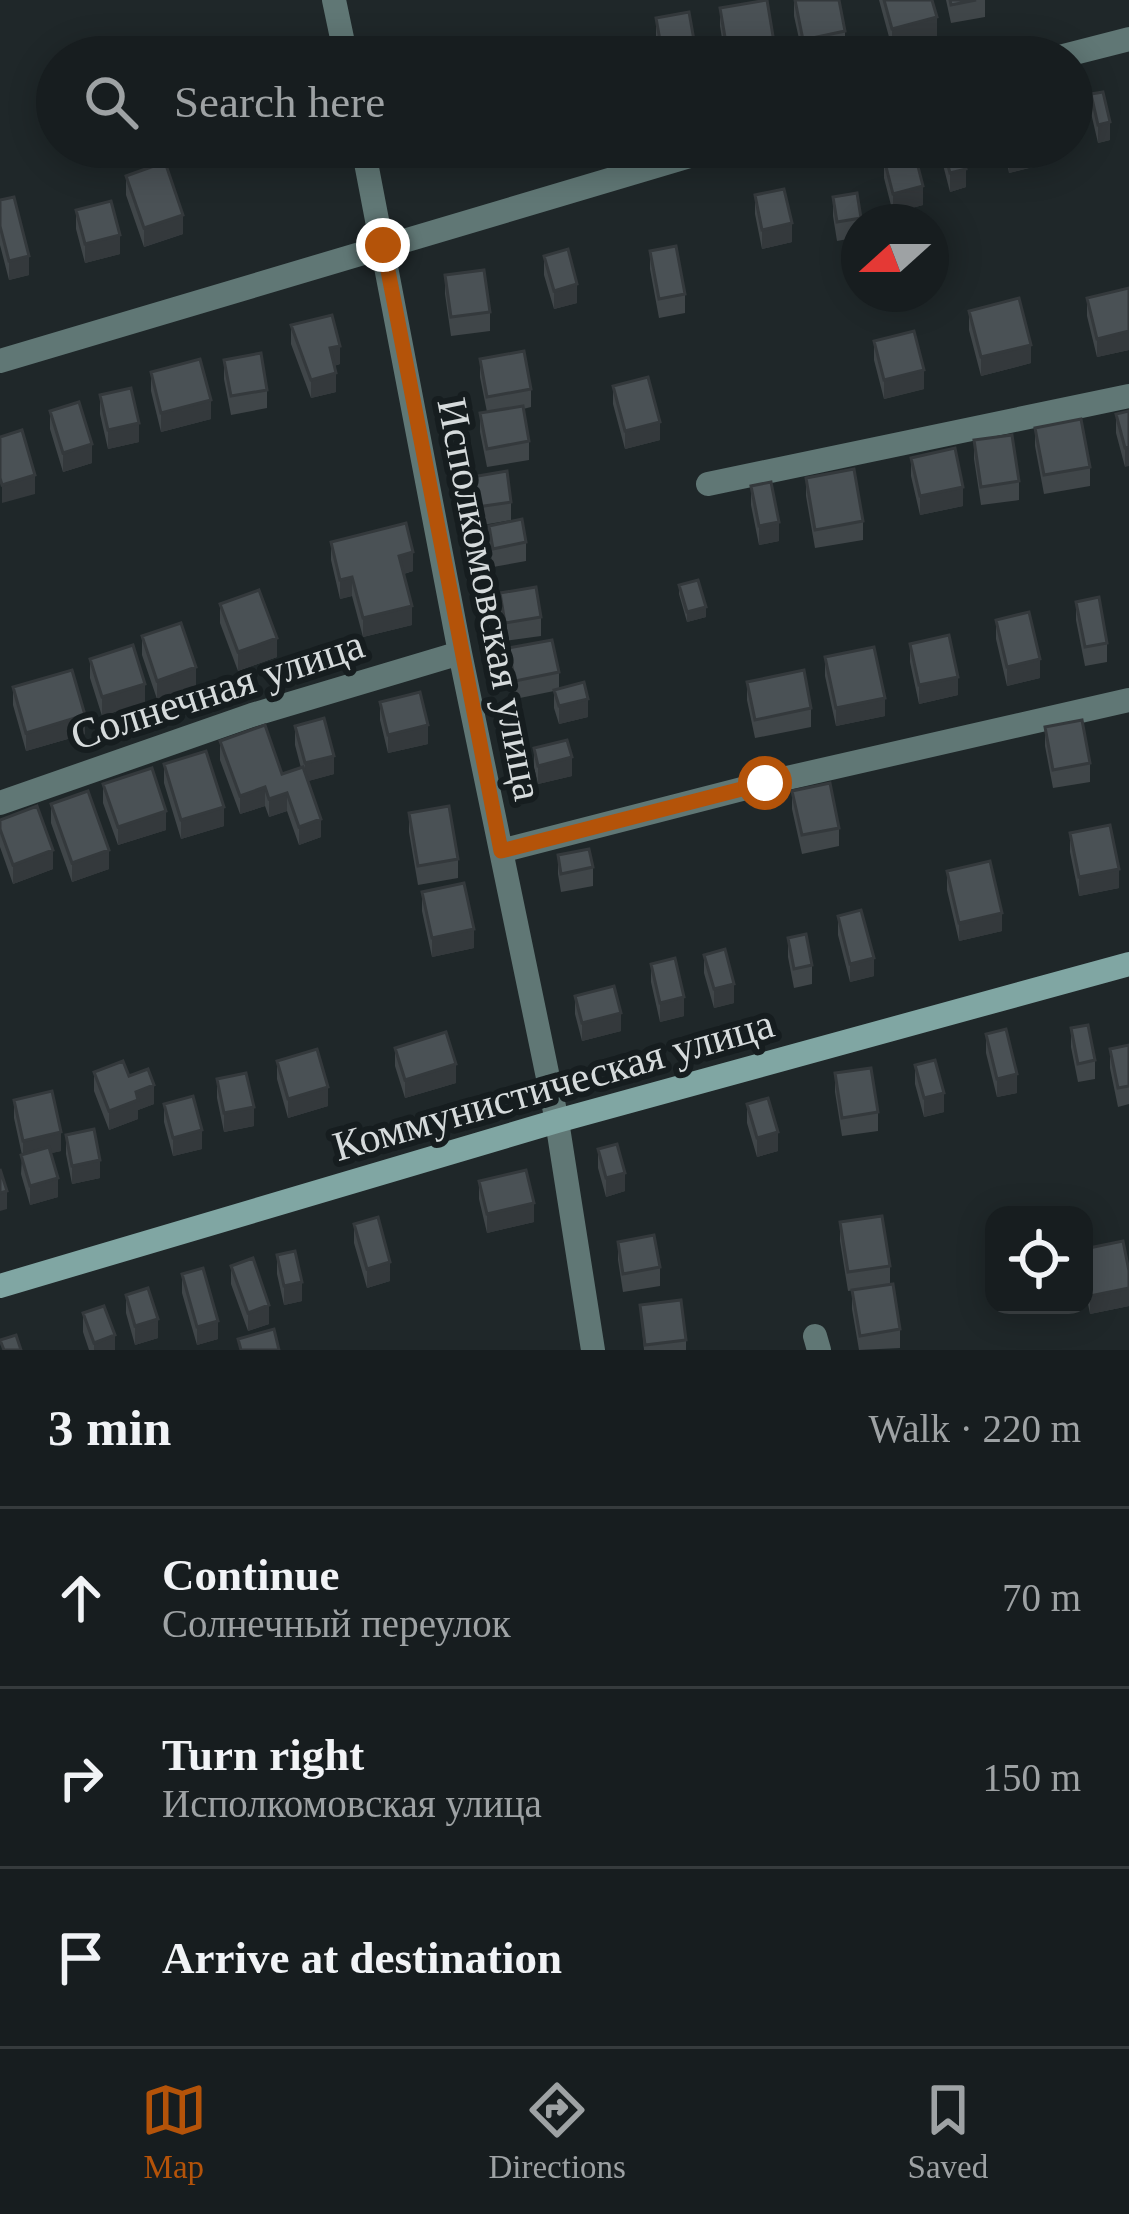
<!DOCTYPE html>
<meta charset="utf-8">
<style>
body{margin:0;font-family:Georgia,serif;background:#202628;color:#f1f3f6}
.controls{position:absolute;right:36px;bottom:36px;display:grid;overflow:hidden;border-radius:24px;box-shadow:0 6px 30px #0003}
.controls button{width:108px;height:108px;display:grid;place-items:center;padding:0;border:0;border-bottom:3px solid #363b3d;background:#171d1f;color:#f1f3f6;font:60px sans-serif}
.compass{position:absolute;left:841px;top:204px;width:108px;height:108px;border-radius:50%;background:#171d1f;box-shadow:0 6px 30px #0003;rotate:249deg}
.stop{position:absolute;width:36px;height:36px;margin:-27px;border:9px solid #b45309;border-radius:50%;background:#fff}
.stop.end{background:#b45309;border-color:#fff;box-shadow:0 3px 12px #0008}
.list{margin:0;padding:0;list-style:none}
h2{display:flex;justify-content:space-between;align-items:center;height:156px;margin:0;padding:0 48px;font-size:51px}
h2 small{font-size:39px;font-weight:400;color:#9ea2a4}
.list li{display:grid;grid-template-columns:78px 1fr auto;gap:36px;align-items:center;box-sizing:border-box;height:180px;padding:0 48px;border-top:3px solid #363b3d}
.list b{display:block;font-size:45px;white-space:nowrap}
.list p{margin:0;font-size:39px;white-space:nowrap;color:#9ea2a4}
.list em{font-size:39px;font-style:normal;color:#9ea2a4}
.icon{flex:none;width:66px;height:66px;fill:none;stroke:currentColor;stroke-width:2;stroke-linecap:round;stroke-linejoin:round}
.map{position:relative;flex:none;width:1129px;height:1350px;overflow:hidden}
.search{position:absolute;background:#171d1f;box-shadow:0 6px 30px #0003;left:36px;right:36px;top:36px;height:132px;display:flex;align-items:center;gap:30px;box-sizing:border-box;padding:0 42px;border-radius:66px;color:#9ea2a4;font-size:45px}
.sheet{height:696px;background:#171d1f}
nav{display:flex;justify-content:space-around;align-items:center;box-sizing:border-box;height:168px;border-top:3px solid #363b3d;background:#171d1f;font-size:33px;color:#9ea2a4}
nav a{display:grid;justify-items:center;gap:6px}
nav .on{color:#b45309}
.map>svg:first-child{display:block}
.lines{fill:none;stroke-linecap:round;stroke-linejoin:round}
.minor{stroke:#607775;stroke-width:24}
.secondary{stroke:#80a6a3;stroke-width:24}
.wall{fill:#404649}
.shaded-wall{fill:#34393c}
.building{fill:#4a5155;stroke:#34393c;stroke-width:3}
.route{stroke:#b45309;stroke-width:15}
.labels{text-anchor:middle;stroke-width:12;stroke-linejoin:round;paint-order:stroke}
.street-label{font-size:42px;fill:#d6dbdc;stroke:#161d1f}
</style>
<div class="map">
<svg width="1129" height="1350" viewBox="0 0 1129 1350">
<rect width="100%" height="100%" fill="#1f2729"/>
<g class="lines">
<path class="minor" d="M334 0 346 57
M1059 57 1129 39
M363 147 460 653 557 1121 593 1350
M0 361 720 147
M708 484 1129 396
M0 803 252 715 460 653
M501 851 765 783 1129 700
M815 1336 819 1350"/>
<path class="secondary" d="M0 1286 557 1121 1129 964"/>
</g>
<path class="wall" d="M794 0 845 31V50L803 57 794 16Z
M879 0H932L937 36 892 48Z
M946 0H985V17L951 23Z
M720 8 774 42V57H725L720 26Z
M656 18 697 57H660L656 37Z
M1091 94 1110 140 1098 143 1091 113Z
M250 147H272V163L257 168Z
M942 147H960L966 187 950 192 942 161Z
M1004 147H1033V167L1009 173Z
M884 159 923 205 893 213 884 178Z
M126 176 183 234 144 247 126 195Z
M755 195 792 242 762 249 755 214Z
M833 197 861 218V222H859V237L837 241 833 216Z
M0 200 29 275 9 280 0 245Z
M76 210 120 254 85 263 76 229Z
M650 251 685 294V313L659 318 650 269Z
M544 256 577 303 554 309 544 275Z
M445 275 490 312V331L451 336 445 294Z
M1129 288V350L1097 357 1087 316V298Z
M969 311 1031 363 981 376 969 330Z
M291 325 340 364 334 366 336 392 311 398 291 344Z
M874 341 924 389 884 399 874 360Z
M480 359 531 389V407L523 409 529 441V460L487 467 480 432V413L487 412 480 377Z
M224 360 267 390V408L231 415 224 379Z
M151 372 211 419 161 432 151 391Z
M613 386 660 440 625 449 613 404Z
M100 395 139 442 108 449 100 414Z
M50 411 92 463 63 472 50 429Z
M1129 411 1125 467 1116 433V414Z
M1035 428 1090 467V486L1044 494 1035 446Z
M974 440 1019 481V500L981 505 974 459Z
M911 458 963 506 920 515 911 476Z
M472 477 511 502V520L477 526 472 496Z
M806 478 863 521V540L815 548 806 496Z
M751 486 779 541 759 545 751 505Z
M489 526 526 542V561L493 567 489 545Z
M331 542 413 571 404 574 412 625 363 637 352 596 340 599 331 560Z
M679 585 706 617 687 622 679 594Z
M500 593 541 617V636L505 641 500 612Z
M1076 602 1107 643V662L1085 666 1076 620Z
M220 604 277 657 238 671 220 623Z
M996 620 1040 678 1007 686 996 639Z
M142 636 196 686 157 699 142 655Z
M910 644 958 695 919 704 910 662Z
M508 648 559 672V689L588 717 559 724 554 708V691L515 699 508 667Z
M825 657 885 716 836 726 825 676Z
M90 659 145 702 102 716 90 678Z
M747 682 811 708V727L755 738 747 700Z
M13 687 85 734 26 751 13 705Z
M380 702 428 744 388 753 380 720Z
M295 726 334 774 308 781 321 837 299 845 287 811 269 817 265 806 240 814 220 760V741L282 774 301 768 295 745Z
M1045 727 1090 763V782L1053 788 1045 746Z
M534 748 572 776 538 784 534 767Z
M164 764 224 826 181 839 164 783Z
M103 784 166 830 118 845 103 803Z
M792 791 839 828V846L802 854 792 809Z
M51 804 109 869 72 882 51 823Z
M409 813 458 859V878L418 885 409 832Z
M0 820 53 869 13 884 0 847Z
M1070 833 1119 888 1079 896 1070 852Z
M558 855 593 867V886L561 892 558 874Z
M947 871 1002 931 959 941 947 890Z
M422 892 474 948 432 957 422 911Z
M838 916 874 976 850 982 838 935Z
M788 938 812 965V984L794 988 788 957Z
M704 955 734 1003 714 1008 704 973Z
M651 964 684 1016 660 1022 651 982Z
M575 996 621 1031 582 1041 575 1014Z
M1071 1028 1095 1060V1079L1078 1082 1071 1047Z
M986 1034 1017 1093 997 1097 986 1053Z
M1129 1045V1104L1118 1107 1110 1068V1049Z
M395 1048 456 1083 405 1098 395 1066Z
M277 1061 328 1106 288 1118 277 1079Z
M915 1065 944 1112 924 1117 915 1084Z
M94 1072 129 1076 154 1104 138 1110V1119L109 1130 94 1091Z
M835 1073 878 1112V1131L842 1136 835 1092Z
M217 1079 254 1126 224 1132 217 1098Z
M14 1100 61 1151 51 1153 58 1197 30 1205 21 1174 22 1155 14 1118Z
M164 1104 202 1149 173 1156 164 1122Z
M747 1104 778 1151 757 1157 747 1123Z
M66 1135 100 1178 72 1184 66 1154Z
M598 1149 625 1191 606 1197 598 1168Z
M479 1181 534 1222 487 1233 479 1199Z
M840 1222 890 1266V1284L900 1329V1348L859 1350 852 1309V1290L867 1288 848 1291 840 1241Z
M354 1224 390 1281 367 1288 354 1243Z
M618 1242 660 1267V1286L623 1292 618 1260Z
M1084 1249 1129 1271V1306L1090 1314 1084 1284Z
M277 1255 302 1301 284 1305 277 1274Z
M231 1266 269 1324 248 1331 231 1284Z
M182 1274 218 1339 197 1345 182 1293Z
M126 1295 158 1338 135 1345 126 1313Z
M640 1305 686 1340V1350H644Z
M83 1313 115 1350H89L83 1332Z"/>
<path class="shaded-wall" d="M937 17V36L892 48V29Z
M1110 122V140L1098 143V125Z
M264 147H272V163L257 168V149Z
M1033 149V167L1009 173V154Z
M966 169V187L950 192V173Z
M923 186V205L893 213V194Z
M183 215V234L144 247V228Z
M792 223V242L762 249V230Z
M120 235V254L85 263V244Z
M29 256V275L9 280V261Z
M577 284V303L554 309V291Z
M1129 331V350L1097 357V339Z
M1031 345V363L981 376V357Z
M340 346V364L330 367V348Z
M924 370V389L884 399V380Z
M336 373V392L311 398V380Z
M211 400V419L161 432V413Z
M660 422V440L625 449V431Z
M139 423V442L108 449V430Z
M92 444V463L63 472V453Z
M1129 447V466L1125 467V448Z
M35 475V494L2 503V485Z
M963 487V506L920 515V496Z
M779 522V541L759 545V526Z
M413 552V571L399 575V556Z
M352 577V596L340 599V580Z
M412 606V625L363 637V618Z
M706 607V617L687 622V612Z
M277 638V657L238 671V652Z
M1040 659V678L1007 686V667Z
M196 667V686L157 699V681Z
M958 677V695L919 704V685Z
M145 684V702L102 716V697Z
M885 698V716L836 726V708Z
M588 699V717L559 724V706Z
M85 715V734L26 751V733Z
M428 725V744L388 753V735Z
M334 756V774L305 782V763Z
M572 757V776L538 784V766Z
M265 787V806L240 814V796Z
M287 793V811L269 817V799Z
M224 807V826L181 839V820Z
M166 811V830L118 845V827Z
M321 819V837L299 845V827Z
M53 850V869L13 884V865Z
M109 850V869L72 882V863Z
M1119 869V888L1079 896V877Z
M1002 913V931L959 941V923Z
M474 929V948L432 957V938Z
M874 958V976L850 982V964Z
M734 984V1003L714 1008V989Z
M684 997V1016L660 1022V1003Z
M621 1013V1031L582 1041V1023Z
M456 1064V1083L405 1098V1080Z
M1017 1074V1093L997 1097V1079Z
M154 1085V1104L138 1110V1119L109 1130V1111L136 1092Z
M328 1087V1106L288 1118V1099Z
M944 1093V1112L924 1117V1098Z
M254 1107V1126L224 1132V1113Z
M202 1130V1149L173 1156V1138Z
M61 1132V1151L23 1160V1141Z
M778 1132V1151L757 1157V1138Z
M100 1160V1178L72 1184V1166Z
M625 1173V1191L606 1197V1178Z
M58 1178V1197L30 1205V1186Z
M7 1191V1209L0 1211V1193Z
M534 1203V1222L487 1233V1214Z
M390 1262V1281L367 1288V1269Z
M302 1282V1301L284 1305V1286Z
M1129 1288V1306L1090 1314V1296Z
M269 1305V1324L248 1331V1313Z
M158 1319V1338L135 1345V1326Z
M218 1321V1339L197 1345V1327Z
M115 1335V1350H94V1343Z"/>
<path class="building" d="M767 0 774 42 727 49 720 8Z
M795 0H839L845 31 803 40Z
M884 0H932L937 17 892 29Z
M950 0H976L951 5Z
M689 12 697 57H663L656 18Z
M613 48 615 57H593L592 52Z
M1103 92 1110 122 1098 125 1091 94Z
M943 147H960L966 169 950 173Z
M1008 147H1033V149L1009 154Z
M914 151 923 186 893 194 884 159Z
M165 162 183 215 144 228 126 176Z
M784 189 792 223 762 230 755 195Z
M857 193 861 218 837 222 833 197Z
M14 197 29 256 9 261 0 226V200Z
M111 201 120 235 85 244 76 210Z
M676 246 685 294 659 299 650 251Z
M568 249 577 284 554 291 544 256Z
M484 270 490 312 451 317 445 275Z
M1129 288V331L1097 339 1087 298Z
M1019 298 1031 345 981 357 969 311Z
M332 315 340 346 330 348 336 373 311 380 291 325Z
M914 331 924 370 884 380 874 341Z
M524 351 531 389 487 397 480 359Z
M261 353 267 390 231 396 224 360Z
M200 359 211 400 161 413 151 372Z
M648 377 660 422 625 431 613 386Z
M131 388 139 423 108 430 100 395Z
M79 402 92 444 63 453 50 411Z
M523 406 529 441 487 449 480 413Z
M1129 411V447L1125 448 1116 414Z
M1081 419 1090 467 1044 475 1035 428Z
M22 430 35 475 2 485 0 478V437Z
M1012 435 1019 481 981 487 974 440Z
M955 448 963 487 920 496 911 458Z
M854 469 863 521 815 530 806 478Z
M507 471 511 502 477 507 472 477Z
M771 482 779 522 759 526 751 486Z
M522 519 526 542 493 549 489 526Z
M406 523 413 552 399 556 412 606 363 618 352 577 340 580 331 542Z
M698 580 706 607 687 612 679 585Z
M536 587 541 617 505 623 500 593Z
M259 590 277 638 238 652 220 604Z
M1099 597 1107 643 1085 647 1076 602Z
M1029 612 1040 659 1007 667 996 620Z
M181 623 196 667 157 681 142 636Z
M949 635 958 677 919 685 910 644Z
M552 640 559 672 515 681 508 648Z
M133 645 145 684 102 697 90 659Z
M874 647 885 698 836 708 825 657Z
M72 670 85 715 26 733 13 687Z
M804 670 811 708 755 720 747 682Z
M584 682 588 699 559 706 554 690Z
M420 692 428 725 388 735 380 702Z
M324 718 334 756 305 763 295 726Z
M1082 720 1090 763 1053 770 1045 727Z
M265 725 282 774 303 767 321 819 299 827 287 793 269 799 265 787 240 796 220 741Z
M567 740 572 757 538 766 534 748Z
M206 751 224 807 181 820 164 764Z
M152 768 166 811 118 827 103 784Z
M830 783 839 828 802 835 792 791Z
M88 791 109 850 72 863 51 804Z
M37 806 53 850 13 865 0 829V820Z
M449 806 458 859 418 866 409 813Z
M1110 825 1119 869 1079 877 1070 833Z
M589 849 593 867 561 874 558 855Z
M990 861 1002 913 959 923 947 871Z
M464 883 474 929 432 938 422 892Z
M861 910 874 958 850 964 838 916Z
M806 934 812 965 794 969 788 938Z
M725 949 734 984 714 989 704 955Z
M675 958 684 997 660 1003 651 964Z
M614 986 621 1013 582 1023 575 996Z
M1088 1025 1095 1060 1078 1064 1071 1028Z
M1006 1029 1017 1074 997 1079 986 1034Z
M446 1032 456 1064 405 1080 395 1048Z
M1129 1045V1086L1118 1088 1110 1049Z
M317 1049 328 1087 288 1099 277 1061Z
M935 1060 944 1093 924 1098 915 1065Z
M123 1061 129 1076 148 1069 154 1085 136 1092 138 1100 109 1111 94 1072Z
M871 1068 878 1112 842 1118 835 1073Z
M246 1073 254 1107 224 1113 217 1079Z
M52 1091 61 1132 23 1141 14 1100Z
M193 1096 202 1130 173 1138 164 1104Z
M768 1098 778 1132 757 1138 747 1104Z
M94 1129 100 1160 72 1166 66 1135Z
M617 1144 625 1173 606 1178 598 1149Z
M49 1147 58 1178 30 1186 21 1155Z
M0 1169 7 1191 0 1193Z
M526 1170 534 1203 487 1214 479 1181Z
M882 1216 890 1266 848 1272 840 1222Z
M378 1217 390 1262 367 1269 354 1224Z
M654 1235 660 1267 623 1274 618 1242Z
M1123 1241 1129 1271V1288L1090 1296 1084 1265V1249Z
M295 1251 302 1282 284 1286 277 1255Z
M253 1258 269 1305 248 1313 231 1266Z
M203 1268 218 1321 197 1327 182 1274Z
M893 1284 900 1329 860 1336 852 1290Z
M148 1288 158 1319 135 1326 126 1295Z
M681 1300 686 1340 645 1345 640 1305Z
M104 1306 115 1335 94 1343 83 1313Z
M274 1329 279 1350H241L238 1339Z
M16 1335 21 1350H4L0 1340Z"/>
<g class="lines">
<path class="route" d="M383 245 501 851 765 783"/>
</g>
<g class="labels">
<g class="street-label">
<text transform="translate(491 599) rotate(79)" y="15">Исполкомовская улица</text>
<text transform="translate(217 689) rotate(-18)" y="15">Солнечная улица</text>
<text transform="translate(553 1084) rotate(-16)" y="15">Коммунистическая улица</text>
</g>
</g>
</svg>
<div class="controls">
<button><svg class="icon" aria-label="locate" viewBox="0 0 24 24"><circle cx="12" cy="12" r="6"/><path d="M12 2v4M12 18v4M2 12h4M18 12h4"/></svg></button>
</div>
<svg class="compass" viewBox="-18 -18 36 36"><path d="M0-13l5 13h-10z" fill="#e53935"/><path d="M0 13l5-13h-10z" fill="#9ea2a4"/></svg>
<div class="stop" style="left:765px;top:783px"></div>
<div class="stop end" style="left:383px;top:245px"></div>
<div class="search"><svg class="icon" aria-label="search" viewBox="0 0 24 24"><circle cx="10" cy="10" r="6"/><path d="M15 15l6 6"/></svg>Search here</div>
</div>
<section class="sheet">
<h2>3 min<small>Walk · 220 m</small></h2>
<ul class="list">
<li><svg class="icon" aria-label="ahead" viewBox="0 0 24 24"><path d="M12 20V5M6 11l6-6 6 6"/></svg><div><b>Continue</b><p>Солнечный переулок</p></div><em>70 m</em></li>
<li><svg class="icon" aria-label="right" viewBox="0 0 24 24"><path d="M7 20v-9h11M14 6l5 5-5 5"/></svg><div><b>Turn right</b><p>Исполкомовская улица</p></div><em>150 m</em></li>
<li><svg class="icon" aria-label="arrive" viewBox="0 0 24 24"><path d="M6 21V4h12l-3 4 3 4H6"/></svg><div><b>Arrive at destination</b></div></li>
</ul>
</section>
<nav>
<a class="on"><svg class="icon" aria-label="map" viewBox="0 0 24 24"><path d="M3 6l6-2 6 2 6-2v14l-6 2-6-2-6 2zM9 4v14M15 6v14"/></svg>Map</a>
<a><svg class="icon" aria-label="directions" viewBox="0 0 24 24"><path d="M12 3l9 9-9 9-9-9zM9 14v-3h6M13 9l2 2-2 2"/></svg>Directions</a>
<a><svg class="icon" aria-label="saved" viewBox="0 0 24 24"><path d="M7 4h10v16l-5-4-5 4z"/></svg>Saved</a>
</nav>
